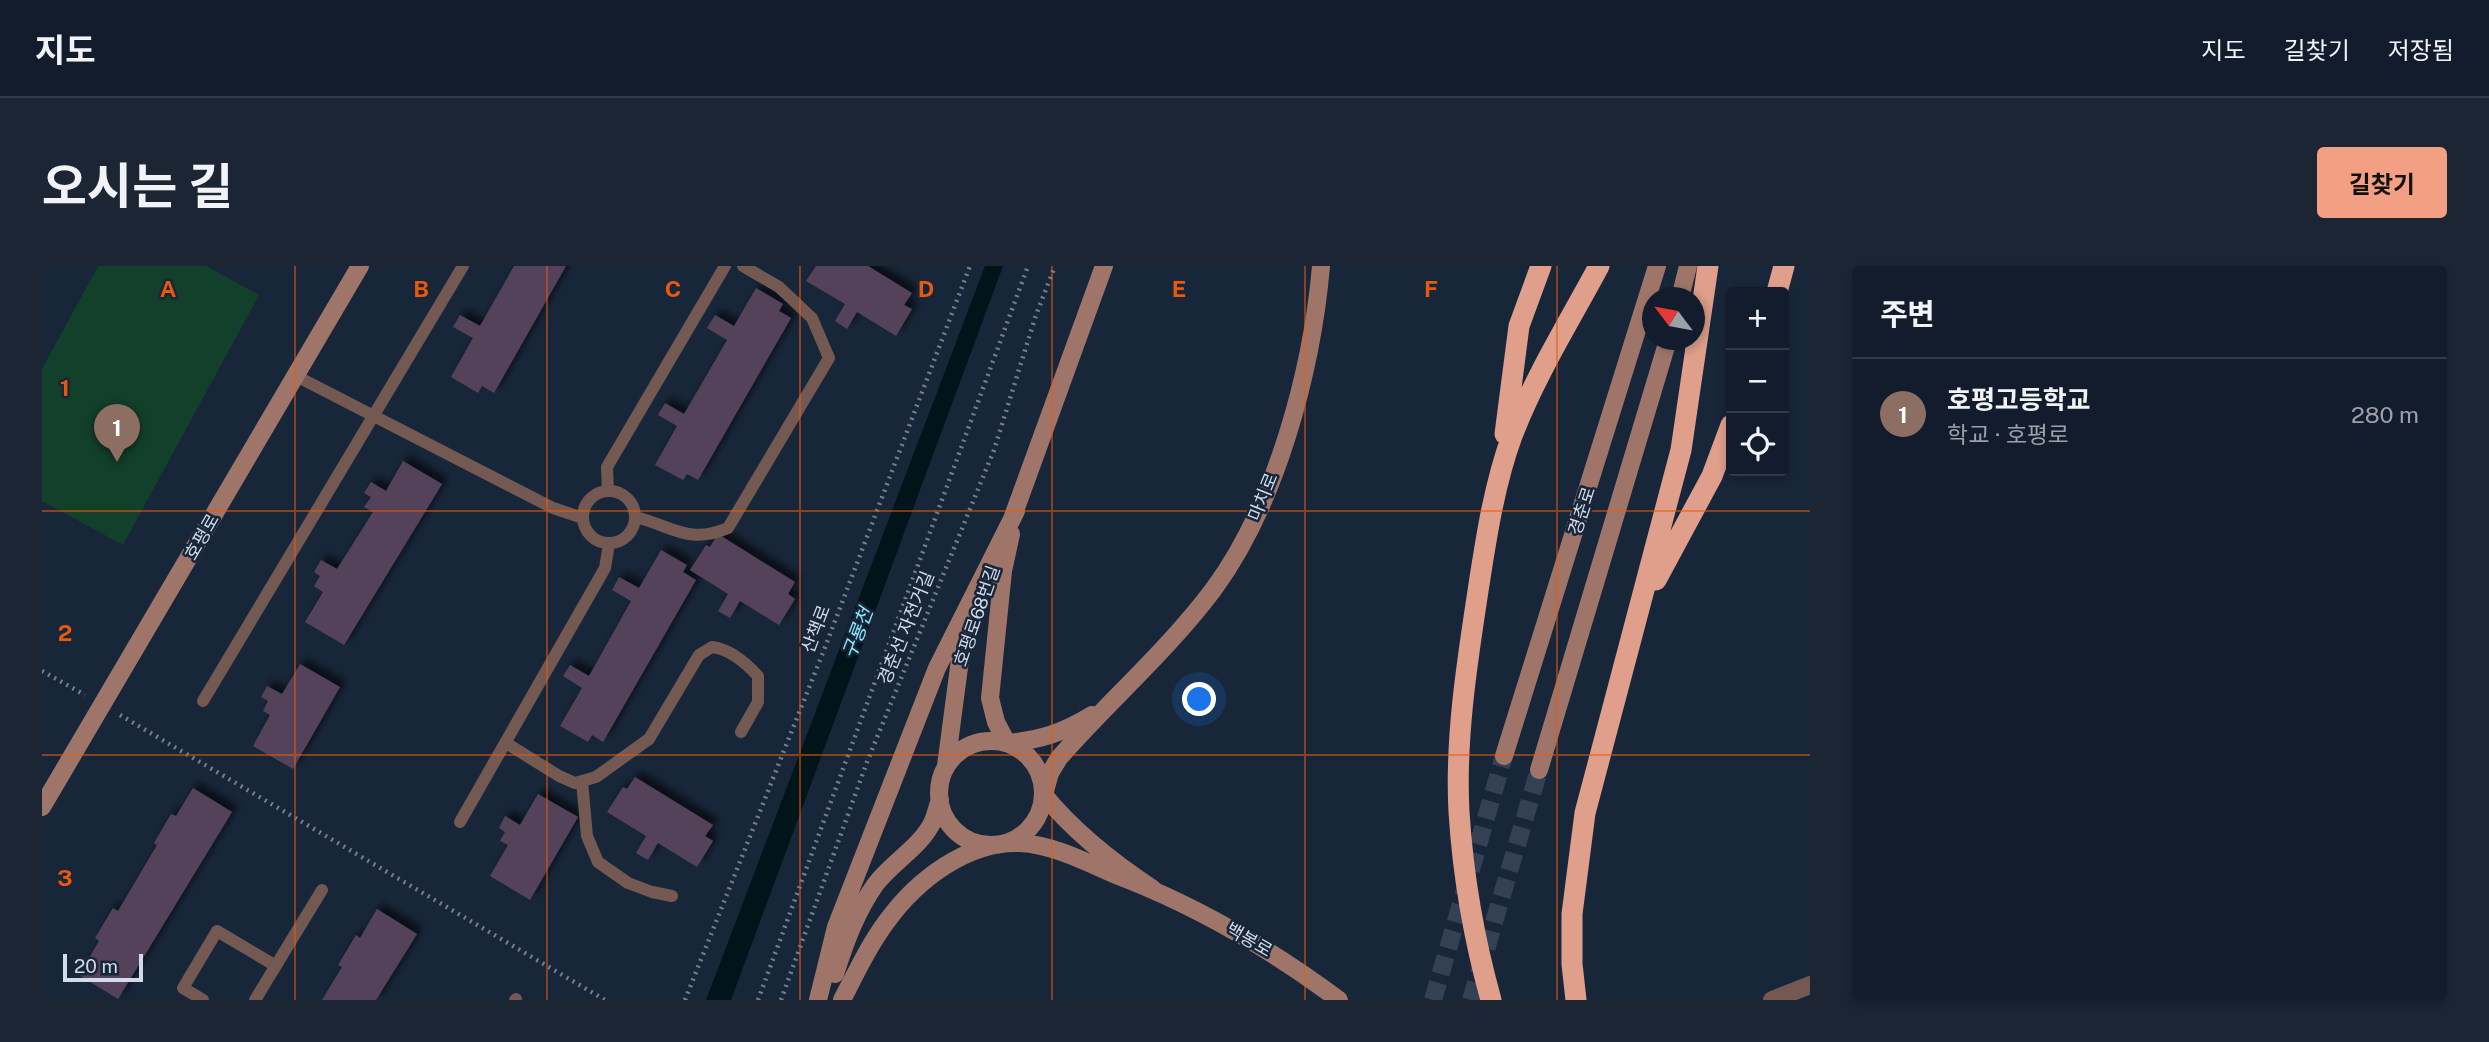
<!DOCTYPE html>
<html lang="ko">
<meta charset="utf-8">
<style>
body{margin:0;font-family:"Public Sans","Noto Sans KR",sans-serif;background:#1b2534;color:#f1f3f6}
.controls{position:absolute;right:21px;top:21px;display:grid;overflow:hidden;border-radius:7px;box-shadow:0 4px 10px #0003}
.controls button{width:63px;height:63px;display:grid;place-items:center;padding:0;border:0;border-bottom:2px solid #313a48;background:#121c2c;color:#f1f3f6;font:35px sans-serif}
.compass{position:absolute;left:1600px;top:21px;width:63px;height:63px;border-radius:50%;background:#121c2c;box-shadow:0 4px 10px #0003;rotate:302deg}
.scale{position:absolute;left:21px;bottom:18px;width:80px;box-sizing:border-box;padding-left:7px;border:4px solid #d2dbe9;border-top:0;font-size:19px;line-height:24px;white-space:nowrap;color:#d2dbe9;-webkit-text-stroke:5px #18263a;paint-order:stroke}
.you{position:absolute;left:1158px;top:434px;width:24px;height:24px;margin:-18px;border:5px solid #fff;border-radius:50%;background:#1a73e8;box-shadow:0 0 0 10px #1a73e833}
.badge{display:grid;place-items:center;width:46px;height:46px;border-radius:50%;background:#f39f83;color:#fff;font-size:23px;font-weight:700}
.pin{position:absolute;translate:-50% -58px;filter:drop-shadow(0 2px 4px #0008)}
.pin::after{content:'';position:absolute;top:37px;width:24px;height:21px;background:inherit;clip-path:polygon(0 0,100% 0,50% 100%)}
.list{margin:0;padding:0;list-style:none}
h2{display:flex;justify-content:space-between;align-items:center;height:91px;margin:0;padding:0 28px;font-size:30px}
h2 small{font-size:23px;font-weight:400;color:#9ca1a9}
.list li{display:grid;grid-template-columns:46px 1fr auto;gap:21px;align-items:center;box-sizing:border-box;height:112px;padding:0 28px;border-top:2px solid #313a48}
.list b{display:block;font-size:26px;white-space:nowrap}
.list p{margin:0;font-size:23px;white-space:nowrap;color:#9ca1a9}
.list em{font-size:23px;font-style:normal;color:#9ca1a9}
.icon{flex:none;width:38px;height:38px;fill:none;stroke:currentColor;stroke-width:2;stroke-linecap:round;stroke-linejoin:round}
.map{position:relative;flex:none;width:1768px;height:734px;overflow:hidden;border-radius:7px}
header{display:flex;align-items:center;gap:42px;box-sizing:border-box;height:98px;padding:0 35px;background:#121c2c;border-bottom:2px solid #313a48}
header strong{font-size:33px}
nav{display:flex;gap:38px;margin-inline-start:auto;font-size:24px}
.intro{display:flex;align-items:center;justify-content:space-between;box-sizing:border-box;height:168px;padding:0 42px}
h1{margin:0;font-size:49px}
.button{padding:18px 32px;border-radius:7px;background:#f39f83;color:#111;font-size:24px;font-weight:700}
main{display:flex;gap:42px;padding:0 42px}
aside{flex:1;background:#121c2c;border-radius:7px;box-shadow:0 4px 10px #0003}
.map>svg:first-child{display:block}
.green{fill:#12402a}
.water{fill:#001419}
.building{fill:#53435a;filter:url(#shadow)}
.lines{fill:none;stroke-linecap:round;stroke-linejoin:round}
.secondary-tunnel{stroke:#344154;stroke-width:18;stroke-dasharray:18 9;stroke-linecap:butt}
.path{stroke:#747f90;stroke-width:4.5;stroke-dasharray:2 5;stroke-linecap:butt}
.lane{stroke:#735951;stroke-width:12}
.street{stroke:#735951;stroke-width:18}
.secondary{stroke:#9f7569;stroke-width:18}
.highway{stroke:#df9f8b;stroke-width:21}
.grid{fill:none;stroke:#e8590c;stroke-width:2;stroke-opacity:0.55}
.labels{text-anchor:middle;stroke-width:5;stroke-linejoin:round;paint-order:stroke}
.street-label{font-size:18px;fill:#d2dbe9;stroke:#18263a}
.water-label{font-size:19px;font-style:italic;fill:#8ee7fb;stroke:#18263a}
.grid-label{font-size:23px;text-anchor:middle;font-weight:bold;fill:#e8590c;stroke:#18263a;stroke-width:5;stroke-linejoin:round;paint-order:stroke}
</style>
<header>
<strong>지도</strong>
<nav><a>지도</a><a>길찾기</a><a>저장됨</a></nav>
</header>
<div class="intro"><h1>오시는 길</h1><a class="button">길찾기</a></div>
<main>
<div class="map">
<svg width="1768" height="734" viewBox="0 0 1768 734">
<defs>
<filter id="shadow"><feDropShadow dx="6" dy="-6" stdDeviation="3.5" flood-color="#0009"/></filter>
</defs>
<rect width="100%" height="100%" fill="#18263a"/>
<path class="green" d="M56 0H164L217 29 81 279 0 235V103Z"/>
<path class="water" d="M943 0H961L689 734H664Z"/>
<path class="building" d="M472 0H524L452 127 440 120 436 127 409 111 431 72 411 61 418 49 438 60Z
M774 0H826L870 27 862 39 870 43 854 70 815 46 805 63 793 55 803 38 764 15Z
M714 22 741 38 737 45 749 52 656 214 645 208 641 214 613 199 635 160 616 149 623 137 642 148 685 74 665 62 673 49 692 60Z
M361 195 400 218 302 379 263 356 281 326 272 320 278 310 272 306 279 294 295 303 331 246 322 241 329 231 322 227 329 216 344 225Z
M676 268 753 316 746 328 753 333 737 359 698 335 688 352 676 345 686 328 648 304 664 279 668 281Z
M619 284 645 299 641 306 654 314 561 476 550 469 546 476 518 460 540 422 521 410 528 399 547 410 589 335 570 324 577 311 597 322Z
M258 398 298 421 251 503 211 480 228 449 221 445 226 435 219 431 225 420 240 428Z
M593 511 671 559 663 570 671 575 655 601 616 577 606 594 594 587 604 570 565 546 581 521 585 523Z
M151 522 190 546 76 733 37 709 57 675 53 672 71 642 76 645 115 579 112 577 129 548 134 550Z
M496 528 536 551 488 634 448 610 466 579 458 575 463 566 457 562 463 550 478 559Z
M335 643 375 668 334 734H280L300 701 296 699 314 669 318 672Z"/>
<g class="lines">
<path class="secondary-tunnel" d="M1391 734 1462 490
M1429 734 1497 504"/>
<path class="path" d="M0 405 43 429
M78 449 563 734
M643 734 782 384 928 0
M716 734 986 0
M739 734 825 496 952 184 994 49 1013 0"/>
<path class="lane" d="M254 110 511 242 541 252
M566 225 565 201 683 0
M541 251a26 26 0 1 1 52 0a26 26 0 1 1-52 0Z
M593 251C631 260 646 279 686 262L787 92 770 52 737 21 701 0
M161 435 421 0
M464 477 517 510 533 517 554 511 607 473 657 389 670 381C688 383 704 397 716 410V436L699 466
M540 515 545 570 556 596 586 617 610 626 630 630
M418 556 563 302 567 278
M161 734 141 722 175 665 234 700
M213 734 280 624
M473 734 474 733"/>
<path class="street" d="M1730 734 1768 719"/>
<path class="secondary" d="M1638 32 1646 0
M970 253 1062 0
M969 268 961 305 948 432 954 456 965 477C998 474 1021 467 1050 449
M897 527a52 52 0 1 1 104 0a52 52 0 1 1-104 0Z
M1462 490 1615 0
M904 500 919 386 934 344
M1497 504 1626 74
M0 541 318 0
M1111 623C1070 596 1033 567 1002 529L1008 507 1017 492C1067 435 1125 385 1171 324 1234 239 1270 105 1279 0
M793 708C803 677 814 646 833 619 850 596 879 581 891 555 894 548 895 541 898 534
M776 734 794 661 895 402 974 245
M800 734C814 707 827 679 845 655 875 614 925 575 978 577 1015 579 1051 600 1084 613 1160 643 1231 685 1297 734"/>
<path class="highway" d="M1735 26 1742 0
M1463 168 1477 60 1499 0
M1614 314 1670 210 1689 159
M1449 734C1432 673 1421 609 1417 546 1413 473 1425 397 1436 325 1444 273 1452 219 1470 170 1493 110 1527 56 1557 0
M1534 734 1530 698V648L1543 547 1639 184 1666 0"/>
</g>
<path class="grid" d="M253 0V734M505 0V734M758 0V734M1010 0V734M1263 0V734M1515 0V734M0 245H1768M0 489H1768"/>
<g class="labels">
<g class="street-label">
<text transform="translate(1221 231) rotate(-68)" y="6">마치로</text>
<text transform="translate(1540 245) rotate(-72)" y="6">경춘로</text>
<text transform="translate(160 271) rotate(-60)" y="6">호평로</text>
<text transform="translate(935 350) rotate(-71)" y="6">호평로68번길</text>
<text transform="translate(864 362) rotate(-68)" y="6">경춘선 자전거길</text>
<text transform="translate(774 363) rotate(-69)" y="6">산책로</text>
<text transform="translate(1207 674) rotate(30)" y="6">백봉로</text>
</g>
<g class="water-label">
<text transform="translate(815 367) rotate(-69)" y="7">구룡천</text>
</g>
</g>
<g class="grid-label">
<text x="126" y="31">A</text>
<text x="379" y="31">B</text>
<text x="631" y="31">C</text>
<text x="884" y="31">D</text>
<text x="1137" y="31">E</text>
<text x="1389" y="31">F</text>
<text x="23" y="130">1</text>
<text x="23" y="375">2</text>
<text x="23" y="620">3</text>
</g>
</svg>
<div class="controls">
<button>+</button>
<button>−</button>
<button><svg class="icon" aria-label="locate" viewBox="0 0 24 24"><circle cx="12" cy="12" r="6"/><path d="M12 2v4M12 18v4M2 12h4M18 12h4"/></svg></button>
</div>
<svg class="compass" viewBox="-18 -18 36 36"><path d="M0-13l5 13h-10z" fill="#e53935"/><path d="M0 13l5-13h-10z" fill="#9ca1a9"/></svg>
<div class="scale">20 m</div>
<div class="you"></div>
<div class="pin badge" style="left:75px;top:196px;background:#8d6e63">1</div>
</div>
<aside>
<h2>주변<small></small></h2>
<ul class="list">
<li><span class="badge" style="background:#8d6e63">1</span><div><b>호평고등학교</b><p>학교 · 호평로</p></div><em>280 m</em></li>
</ul>
</aside>
</main>
